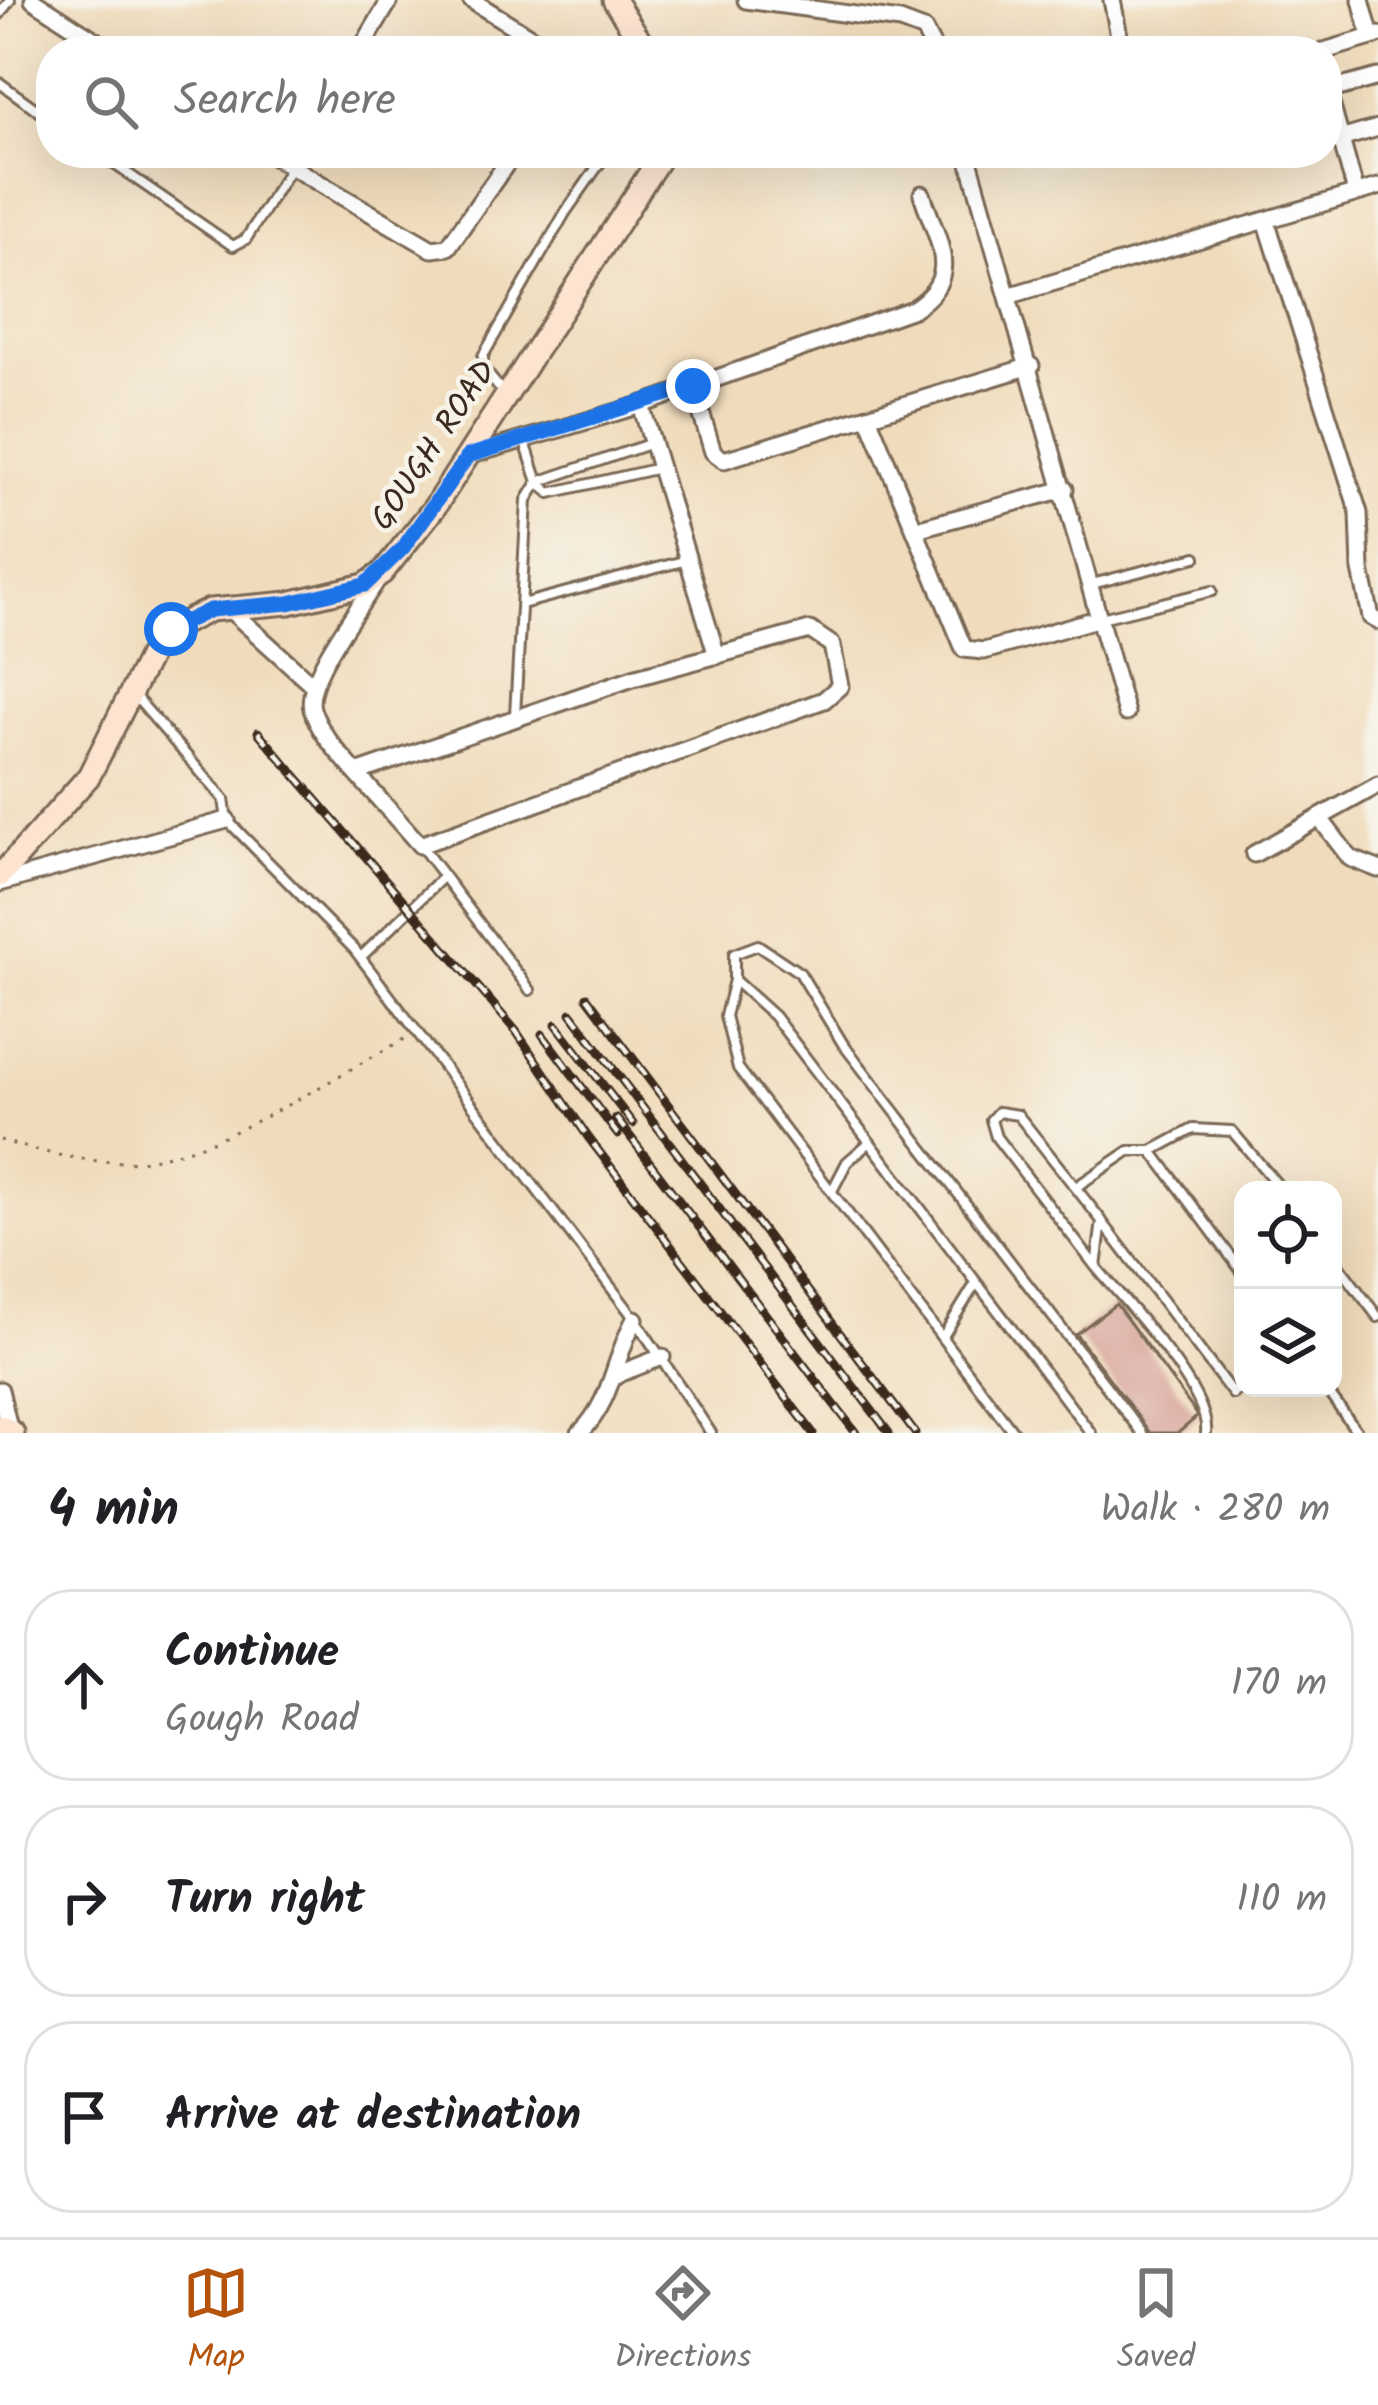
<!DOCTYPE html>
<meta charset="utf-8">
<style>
body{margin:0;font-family:Kalam,sans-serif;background:#f6f6f6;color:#202124}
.controls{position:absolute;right:36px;bottom:36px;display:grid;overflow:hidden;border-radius:24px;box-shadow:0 12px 48px #0002}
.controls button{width:108px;height:108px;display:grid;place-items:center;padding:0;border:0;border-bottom:3px solid #e0e0e0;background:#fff;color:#202124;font:60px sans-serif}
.stop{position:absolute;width:36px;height:36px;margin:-27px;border:9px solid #1a73e8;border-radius:50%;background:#fff}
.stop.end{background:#1a73e8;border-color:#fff;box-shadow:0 3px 12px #0008}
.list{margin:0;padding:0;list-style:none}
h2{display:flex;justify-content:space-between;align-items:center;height:156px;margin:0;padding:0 48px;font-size:51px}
h2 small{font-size:39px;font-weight:400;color:#757577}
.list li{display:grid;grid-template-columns:78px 1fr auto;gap:36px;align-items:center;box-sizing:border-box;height:192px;margin:0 24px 24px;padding:0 24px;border:3px solid #e0e0e0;border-radius:48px}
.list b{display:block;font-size:45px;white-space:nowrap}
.list p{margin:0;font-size:39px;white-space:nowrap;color:#757577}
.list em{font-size:39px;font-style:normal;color:#757577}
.icon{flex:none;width:66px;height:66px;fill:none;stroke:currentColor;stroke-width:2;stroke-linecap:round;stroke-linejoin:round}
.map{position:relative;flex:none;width:1378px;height:1433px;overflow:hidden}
.search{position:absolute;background:#fff;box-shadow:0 12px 48px #0002;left:36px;right:36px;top:36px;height:132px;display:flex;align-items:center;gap:30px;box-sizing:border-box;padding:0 42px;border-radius:48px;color:#757577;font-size:45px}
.sheet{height:804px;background:#fff}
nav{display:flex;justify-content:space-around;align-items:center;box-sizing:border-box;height:168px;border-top:3px solid #e0e0e0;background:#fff;font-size:33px;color:#757577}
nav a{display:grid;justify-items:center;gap:6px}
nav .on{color:#b45309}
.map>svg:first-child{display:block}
.building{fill:#d3988f}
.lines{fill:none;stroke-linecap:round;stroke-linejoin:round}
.lane-casing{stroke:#7a6855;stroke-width:14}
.street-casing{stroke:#7a6855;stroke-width:21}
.secondary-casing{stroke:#7a6855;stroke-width:27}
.path{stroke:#7a6855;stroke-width:3;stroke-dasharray:3 9;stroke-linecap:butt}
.lane{stroke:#fff;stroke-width:8}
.street{stroke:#fff;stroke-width:15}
.secondary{stroke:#fde4d1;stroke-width:21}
.rail-casing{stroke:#3b2a1e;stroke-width:9}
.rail{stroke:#f7f3e8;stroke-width:4.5;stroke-dasharray:14;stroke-linecap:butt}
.route{stroke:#1a73e8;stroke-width:15}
.labels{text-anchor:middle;stroke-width:9;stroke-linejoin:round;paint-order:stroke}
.street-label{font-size:33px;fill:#3b2a1e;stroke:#f7f3e8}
</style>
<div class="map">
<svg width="1378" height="1433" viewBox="0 0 1378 1433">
<rect width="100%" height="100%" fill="#f7f3e8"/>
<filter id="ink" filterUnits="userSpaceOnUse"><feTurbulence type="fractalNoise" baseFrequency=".00833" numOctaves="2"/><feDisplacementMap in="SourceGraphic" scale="24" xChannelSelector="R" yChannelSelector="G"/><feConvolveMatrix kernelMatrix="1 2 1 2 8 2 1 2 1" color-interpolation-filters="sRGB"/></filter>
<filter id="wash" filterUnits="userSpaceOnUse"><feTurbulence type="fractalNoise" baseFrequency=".004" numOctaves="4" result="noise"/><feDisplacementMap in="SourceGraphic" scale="48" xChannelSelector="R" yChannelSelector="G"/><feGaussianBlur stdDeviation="2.7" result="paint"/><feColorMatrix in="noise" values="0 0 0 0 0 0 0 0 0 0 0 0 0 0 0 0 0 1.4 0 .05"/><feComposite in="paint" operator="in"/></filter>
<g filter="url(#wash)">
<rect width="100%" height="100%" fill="#f0dcbc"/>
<g id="blocks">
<path class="building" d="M1116 1304 1198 1416 1178 1433H1150L1076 1334Z"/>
</g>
</g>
<g filter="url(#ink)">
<use href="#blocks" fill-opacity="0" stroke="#7a6855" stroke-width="3"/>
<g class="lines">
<g class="lane-casing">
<path id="lane" d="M0 14 10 0
M0 83 51 120
M98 153 233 246 246 239 290 169
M504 394 483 368V356L565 213 607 153
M525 442 538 482 550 493 659 468
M1092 584 1196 557
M522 604 687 560
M1101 618 1212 591
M134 695 224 799 227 820 354 949 635 1319 711 1433
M515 715 527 500 538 482 652 443
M421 846 530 990
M361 957 444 876
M734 980 725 1016 738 1068 1014 1433
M1152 1151 1193 1129 1232 1131 1282 1190
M1076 1187 1129 1151H1152L1243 1273
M832 1191 847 1162 870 1142
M1103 1223 1233 1394 1243 1386
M1333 1258 1378 1317
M1096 1267 996 1137 991 1120 998 1112 1018 1115 1102 1221 1096 1267C1124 1301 1211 1391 1206 1433
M942 1338 976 1283
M1325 1388 1358 1433
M1091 1433 774 1016 734 980V954L758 945 800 973 843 1044 1142 1433"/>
</g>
<g class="street-casing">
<path id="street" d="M33 0 112 51
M471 0 553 51
M746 0 900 21 924 30 935 51
M1112 0 1122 51
M1361 0 1371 37
M360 51 390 0
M1324 51 1378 35
M1327 89 1356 193
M1327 91 1378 77
M1340 139 1378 128
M268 153 432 249 448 247 514 153
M967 153 1126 713
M1266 220 1359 513 1361 570 1371 617 1378 621
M1011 295 1378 187
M693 386 713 452 724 460 1031 366
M641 405 717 656
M868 416 964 649 984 651 1100 618
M468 456 641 405 913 309C964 277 937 242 922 194
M916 529 1065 489
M228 608 314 686
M356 773 633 678 810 630 832 645 840 686 824 700 420 845 356 773C341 755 319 733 312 709 304 678 360 608 377 580
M1321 820 1350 858 1378 869
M1254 854 1378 785
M0 883 227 820
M616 1375 662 1357
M0 1390 10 1432
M580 1433C613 1401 614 1357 635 1319"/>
</g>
<g class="secondary-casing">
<path id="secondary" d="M614 0 647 51
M0 876 89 776 153 649 171 629 210 610 289 603 365 585 382 573 434 508 663 153
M0 1426 13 1433"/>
</g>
<path class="path" d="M0 1140C43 1153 101 1167 146 1160 237 1144 325 1081 405 1039"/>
<use href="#lane" class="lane"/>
<use href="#street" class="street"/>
<use href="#secondary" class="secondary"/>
<g class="rail-casing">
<path id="rail" d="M258 732 516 1031 588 1137 813 1433
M587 997 915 1433
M571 1013 889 1433
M556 1024 633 1124
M542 1034 618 1135
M616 1118 856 1433"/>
</g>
<use href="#rail" class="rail"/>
</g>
</g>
<g class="lines" filter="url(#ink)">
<path class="route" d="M171 629 210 610 289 603 365 585 403 548 468 456 693 386"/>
</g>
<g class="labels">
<g class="street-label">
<text transform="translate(432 444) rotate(-56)" y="12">GOUGH ROAD</text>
</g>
</g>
</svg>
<div class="controls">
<button><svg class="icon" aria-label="locate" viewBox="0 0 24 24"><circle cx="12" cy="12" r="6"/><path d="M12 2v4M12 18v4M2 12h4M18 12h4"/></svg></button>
<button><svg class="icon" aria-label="layers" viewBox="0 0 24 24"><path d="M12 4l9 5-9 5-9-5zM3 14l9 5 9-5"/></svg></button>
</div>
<div class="stop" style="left:171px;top:629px"></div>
<div class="stop end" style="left:693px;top:386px"></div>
<div class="search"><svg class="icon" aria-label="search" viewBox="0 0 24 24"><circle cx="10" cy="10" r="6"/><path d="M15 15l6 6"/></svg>Search here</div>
</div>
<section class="sheet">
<h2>4 min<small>Walk · 280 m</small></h2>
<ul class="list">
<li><svg class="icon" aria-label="ahead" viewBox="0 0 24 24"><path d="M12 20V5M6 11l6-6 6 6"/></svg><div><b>Continue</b><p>Gough Road</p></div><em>170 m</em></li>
<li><svg class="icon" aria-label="right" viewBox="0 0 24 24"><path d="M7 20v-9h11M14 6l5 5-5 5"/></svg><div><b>Turn right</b></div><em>110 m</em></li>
<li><svg class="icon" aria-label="arrive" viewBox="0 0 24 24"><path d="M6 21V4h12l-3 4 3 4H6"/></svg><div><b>Arrive at destination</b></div></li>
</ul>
</section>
<nav>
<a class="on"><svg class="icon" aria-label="map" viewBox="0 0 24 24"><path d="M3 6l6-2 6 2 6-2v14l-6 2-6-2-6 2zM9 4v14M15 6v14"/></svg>Map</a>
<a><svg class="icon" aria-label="directions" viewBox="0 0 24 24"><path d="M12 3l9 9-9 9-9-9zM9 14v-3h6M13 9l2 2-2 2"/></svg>Directions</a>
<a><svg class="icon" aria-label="saved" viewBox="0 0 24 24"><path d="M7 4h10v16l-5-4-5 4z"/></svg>Saved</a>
</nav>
